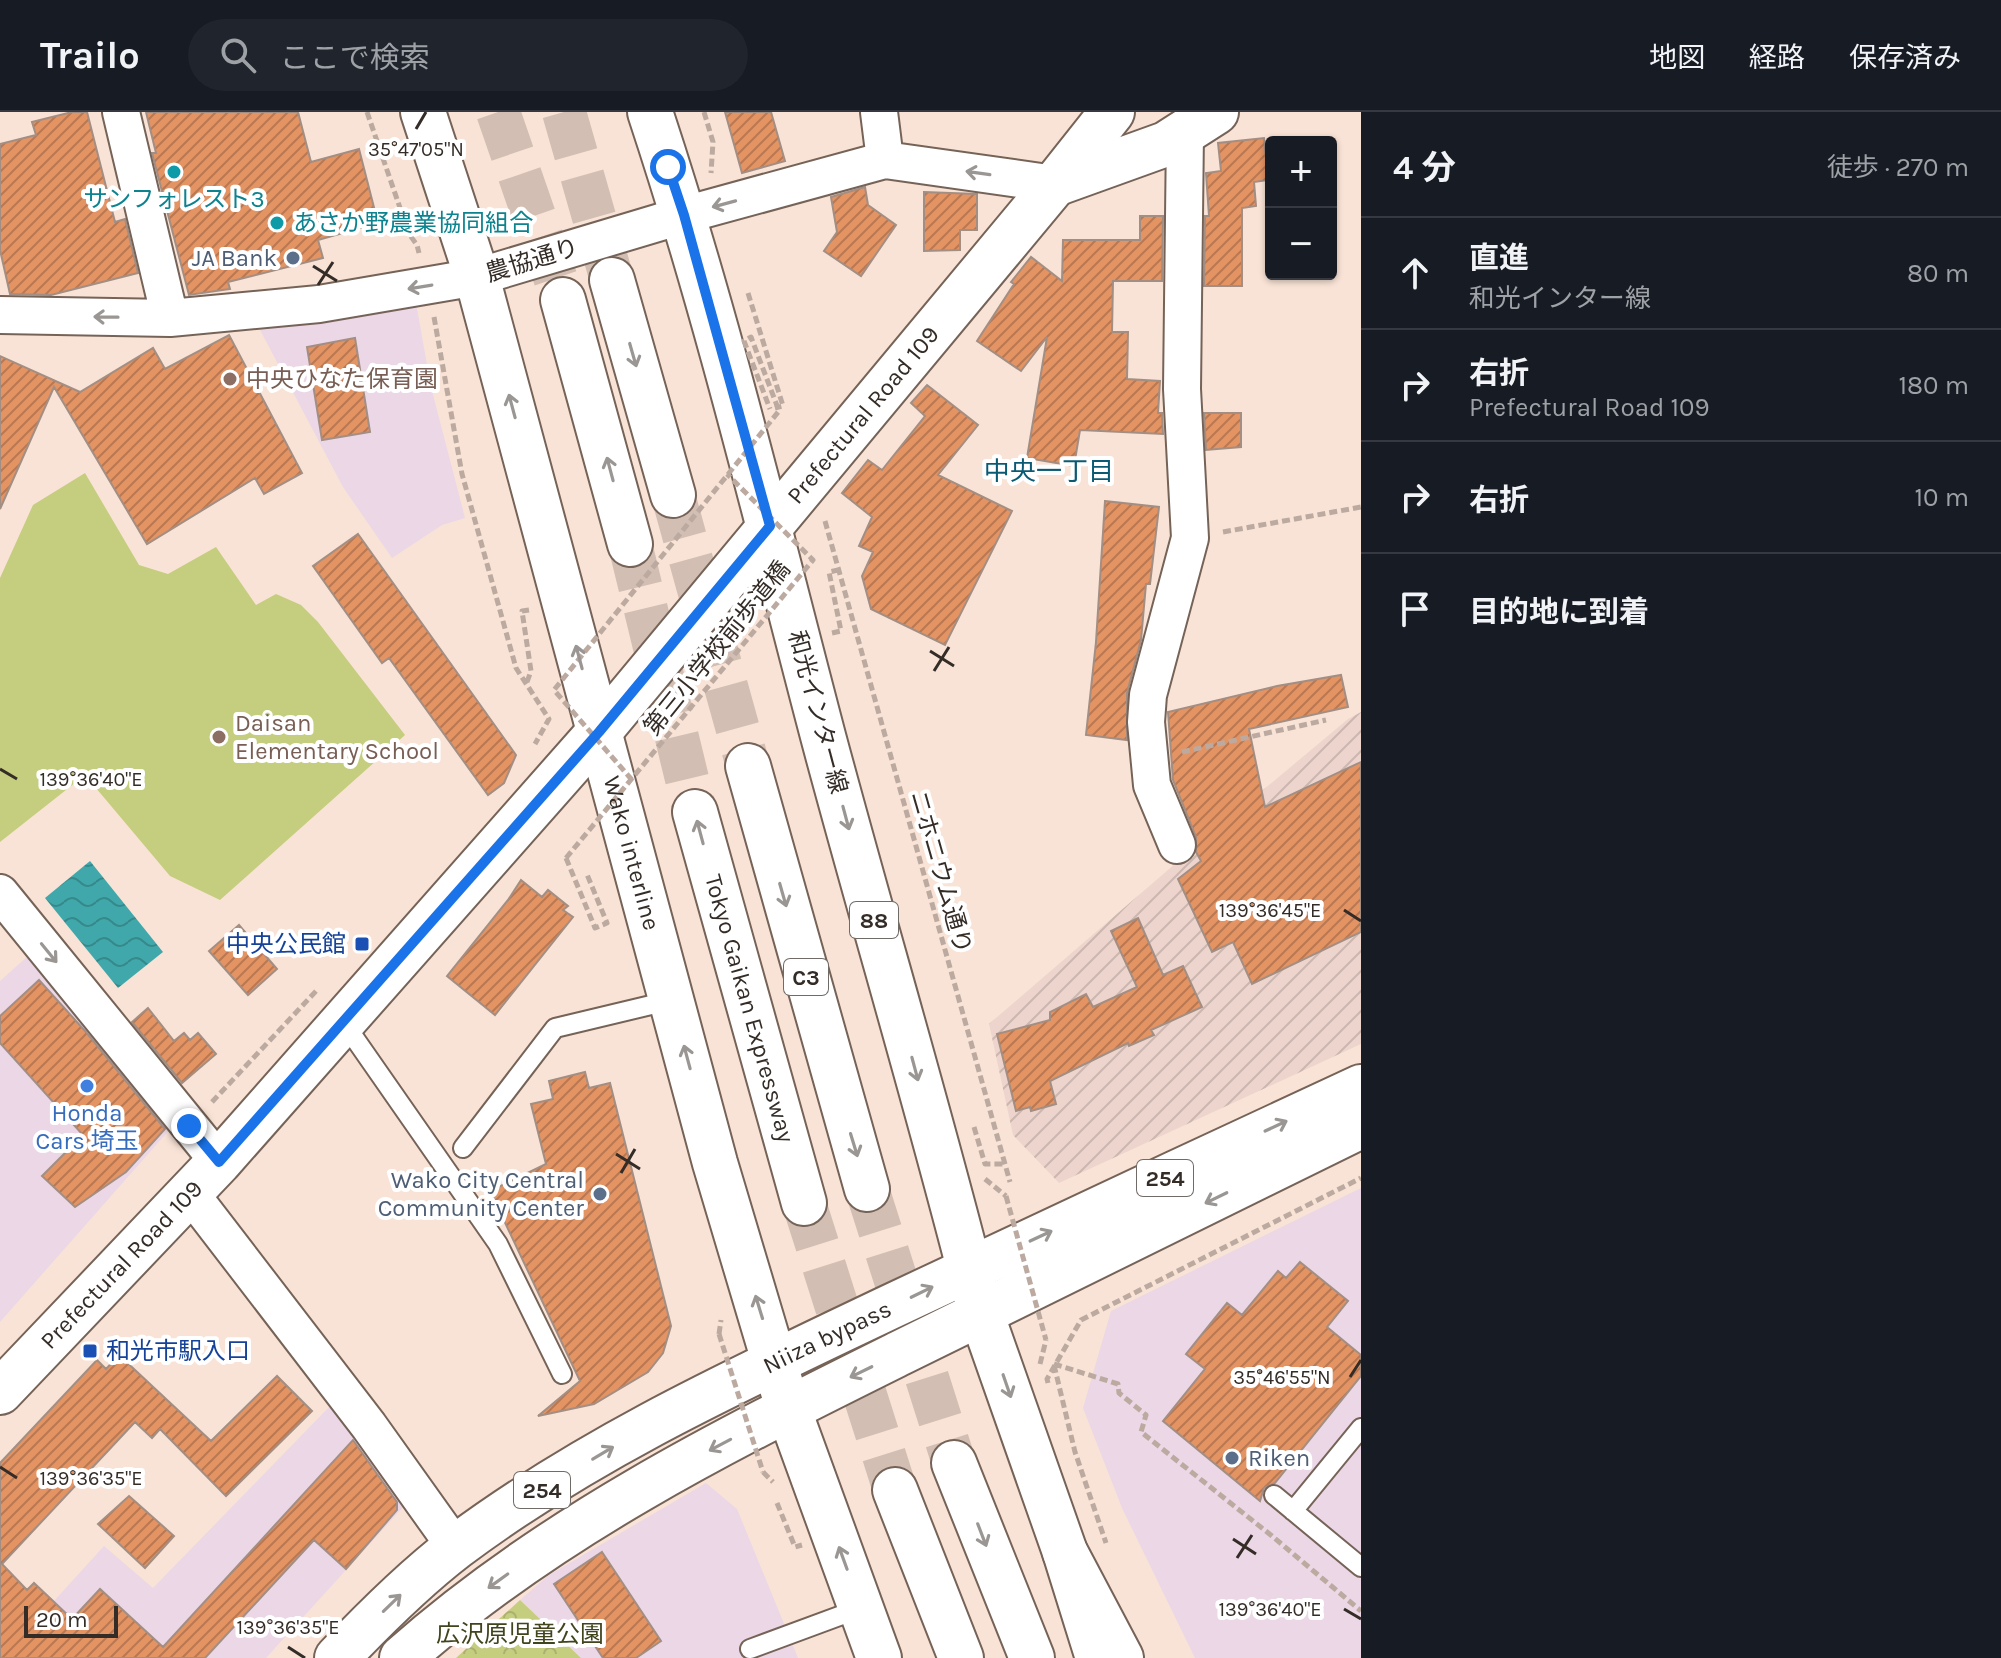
<!DOCTYPE html>
<html lang="ja">
<meta charset="utf-8">
<style>
body{margin:0;font-family:Karla,"Noto Sans JP",sans-serif;background:#20242c;color:#f1f3f6}
.controls{position:absolute;right:24px;top:24px;display:grid;overflow:hidden;border-radius:8px;box-shadow:0 2px 6px #0004}
.controls button{width:72px;height:72px;display:grid;place-items:center;padding:0;border:0;border-bottom:2px solid #363941;background:#171b24;color:#f1f3f6;font:40px sans-serif}
.scale{position:absolute;left:24px;bottom:20px;width:94px;box-sizing:border-box;padding-left:8px;border:4px solid #342c27;border-top:0;font-size:22px;line-height:28px;white-space:nowrap;color:#342c27;-webkit-text-stroke:6px #fff;paint-order:stroke}
.stop{position:absolute;width:24px;height:24px;margin:-18px;border:6px solid #1a73e8;border-radius:50%;background:#fff}
.stop.end{background:#1a73e8;border-color:#fff;box-shadow:0 2px 8px #0008}
.list{margin:0;padding:0;list-style:none}
h2{display:flex;justify-content:space-between;align-items:center;height:104px;margin:0;padding:0 32px;font-size:34px}
h2 small{font-size:26px;font-weight:400;color:#9ea1a6}
.list li{display:grid;grid-template-columns:52px 1fr auto;gap:24px;align-items:center;box-sizing:border-box;height:112px;padding:0 32px;border-top:2px solid #363941}
.list b{display:block;font-size:30px;white-space:nowrap}
.list p{margin:0;font-size:26px;white-space:nowrap;color:#9ea1a6}
.list em{font-size:26px;font-style:normal;color:#9ea1a6}
.icon{flex:none;width:44px;height:44px;fill:none;stroke:currentColor;stroke-width:2;stroke-linecap:round;stroke-linejoin:round}
.map{position:relative;flex:none;width:1361px;height:1546px;overflow:hidden}
header{display:flex;align-items:center;gap:48px;box-sizing:border-box;height:112px;padding:0 40px;background:#171b24;border-bottom:2px solid #363941}
header strong{font-size:38px}
nav{display:flex;gap:44px;margin-inline-start:auto;font-size:28px}
.search{width:560px;height:72px;background:#20242c;display:flex;align-items:center;gap:20px;box-sizing:border-box;padding:0 28px;border-radius:44px;color:#9ea1a6;font-size:30px}
main{display:flex}
aside{flex:1;background:#171b24}
.map>svg:first-child{display:block}
.commercial{fill:#ebd7e6}
.industrial{fill:url(#industrial-furrows)}
.grass{fill:#c5cd7e}
.park{fill:url(#park-crowns)}
.water{fill:url(#water-waves)}
.building{fill:url(#building-hatch);stroke:#a38e83;stroke-width:2}
.lines{fill:none;stroke-linecap:round;stroke-linejoin:round}
.motorway-tunnel{stroke:#d2beb3;stroke-width:44;stroke-dasharray:44 22;stroke-linecap:butt}
.service-casing{stroke:#766358;stroke-width:22}
.minor-casing{stroke:#766358;stroke-width:40}
.tertiary-casing{stroke:#766358;stroke-width:48}
.secondary-casing{stroke:#766358;stroke-width:48}
.primary-casing{stroke:#766358;stroke-width:48}
.trunk-casing{stroke:#766358;stroke-width:48}
.motorway-casing{stroke:#766358;stroke-width:48}
.path{stroke:#bcaaa0;stroke-width:5;stroke-dasharray:8 4;stroke-linecap:butt}
.service{stroke:#fff;stroke-width:18}
.minor{stroke:#fff;stroke-width:36}
.tertiary{stroke:#fff;stroke-width:44}
.secondary{stroke:#fff;stroke-width:44}
.primary{stroke:#fff;stroke-width:44}
.trunk{stroke:#fff;stroke-width:44}
.motorway{stroke:#fff;stroke-width:44}
.path-bridge{stroke:#bcaaa0;stroke-width:5;stroke-dasharray:8 4;stroke-linecap:butt}
.oneway{stroke:#9a9693}
.route{stroke:#1a73e8;stroke-width:10}
.ticks{fill:none;stroke:#342c27;stroke-width:3}
.culture-dot{fill:#0f9aa8;stroke:#fff;stroke-width:3}
.service-dot{fill:#5c6f8a;stroke:#fff;stroke-width:3}
.education-dot{fill:#8d6e63;stroke:#fff;stroke-width:3}
.transit-dot{fill:#1a4fb4;stroke:#fff;stroke-width:3}
.shop-dot{fill:#3f7fe0;stroke:#fff;stroke-width:3}
.labels{text-anchor:middle;stroke-width:8;stroke-linejoin:round;paint-order:stroke}
.shield{fill:#fff;stroke:#716b68;stroke-width:2}
.shield-label{font-size:22px;font-weight:bold;fill:#342c27}
.culture-label{font-size:24px;fill:#0d838f;stroke:#fff}
.service-label{font-size:24px;fill:#4e5e75;stroke:#fff;text-anchor:end}
.street-label{font-size:24px;fill:#342c27;stroke:#fff}
.education-label{font-size:24px;fill:#785e54;stroke:#fff;text-anchor:start}
.transit-label{font-size:24px;fill:#164399;stroke:#fff;text-anchor:end}
.shop-label{font-size:24px;fill:#366cbe;stroke:#fff}
.park-label{font-size:24px;fill:#41441d;stroke:#fff}
.neighbourhood-label{font-size:26px;fill:#0b5973;stroke:#fff}
.ticks-label{font-size:20px;text-anchor:middle;fill:#342c27;stroke:#fff;stroke-width:8;stroke-linejoin:round;paint-order:stroke}
</style>
<header>
<strong>Trailo</strong>
<div class="search"><svg class="icon" aria-label="search" viewBox="0 0 24 24"><circle cx="10" cy="10" r="6"/><path d="M15 15l6 6"/></svg>ここで検索</div>
<nav><a>地図</a><a>経路</a><a>保存済み</a></nav>
</header>
<main>
<div class="map">
<svg width="1361" height="1546" viewBox="0 0 1361 1546">
<defs>
<pattern id="industrial-furrows" width="10" height="10" patternUnits="userSpaceOnUse" patternTransform="scale(2)"><rect width="10" height="10" fill="#edd5cd"/><path d="M-1 1l2-2M0 10L10 0M9 11l2-2" fill="none" stroke="#ccb7b0"/></pattern>
<pattern id="park-crowns" width="20" height="18" patternUnits="userSpaceOnUse" patternTransform="scale(2)"><rect width="20" height="18" fill="#c5cd7e"/><path d="M2 6a3 3 0 1 1 6 0M12 15a3 3 0 1 1 6 0" fill="none" stroke="#aab06d"/></pattern>
<pattern id="water-waves" width="16" height="10" patternUnits="userSpaceOnUse" patternTransform="scale(2)"><rect width="16" height="10" fill="#40a8ab"/><path d="M0 5q4-4 8 0t8 0" fill="none" stroke="#36898b"/></pattern>
<pattern id="building-hatch" width="6" height="6" patternUnits="userSpaceOnUse" patternTransform="scale(2)"><rect width="6" height="6" fill="#e49363"/><path d="M-1 1l2-2M0 6l6-6M5 7l2-2" fill="none" stroke="#ba7852"/></pattern>
</defs>
<rect width="100%" height="100%" fill="#f9e3d6"/>
<path class="commercial" d="M416 191 431 275 465 406 442 413 392 446 343 375 259 216Z
M37 836 178 1008 0 1210V869Z
M1361 1076V1546H1195L1122 1396 1083 1296 1111 1199Z
M334 1290 405 1393 266 1546H28L14 1533 104 1434 153 1476Z
M706 1371 737 1397 798 1546H581L520 1488 549 1463Z"/>
<path class="industrial" d="M1361 600V932L1059 1071 1013 1023 989 912 1190 739 1348 607Z"/>
<path class="grass" d="M85 361 139 453 168 462 216 435 256 493 276 482 301 493 318 510 405 623 220 788 170 764 85 663 0 730V466L33 393Z"/>
<path class="park" d="M520 1488 581 1546H456Z"/>
<path class="water" d="M90 749 163 840 118 876 45 786Z"/>
<path class="building" d="M72 0H87L115 110 125 107 138 161 51 183 10 182 0 138V32L36 23 32 10Z
M146 0H298L311 50 359 37 378 111 318 128 323 146 228 170 230 177 189 183 152 41H156Z
M725 0H771L785 49 742 61Z
M1264 26 1268 68 1254 70 1256 94 1242 96V174H1204L1205 104H1209L1206 61 1221 59 1218 31Z
M865 75 868 93 896 113 861 164 824 139 837 120 831 85Z
M924 80 977 82V118H960V138L924 139Z
M1140 104H1163L1162 169H1113L1112 220H1128L1127 267 1160 269 1158 301H1162L1163 322 1080 318 1074 354 1027 346 1047 225 1021 259 977 229 1014 172 1011 170 1031 145 1062 169 1063 128H1140Z
M229 223 302 361 264 382 255 366 147 432 54 275 0 397V244L80 280 153 236 165 257Z
M355 226 370 320 322 328 307 235Z
M927 273 978 313 938 363 1012 399 945 533 871 497 862 464 873 440 859 434 872 405 842 381 868 348 882 358 925 304 911 291Z
M1204 301H1241V335L1206 338Z
M1105 389 1159 395 1150 472H1146L1141 528 1127 581V628L1086 623 1096 530Z
M358 422 516 643 504 671 488 683 389 546 382 551 313 454Z
M1341 563 1348 595 1249 617 1265 695 1361 650V820L1252 872 1233 830 1212 840 1178 767 1201 749 1196 740V725L1173 668 1168 600 1277 574Z
M521 768 542 785 548 778 568 794 563 798 573 805 495 903 447 864 508 788Z
M1138 806 1163 863 1183 854 1202 895 1151 918 1154 923 1129 934 1128 931 1050 969 1056 992 1031 999 1030 995 1016 999 997 922 1050 908V900L1086 882 1093 895 1137 875 1111 819Z
M239 813 277 857 248 883 209 839Z
M39 868 86 920 165 1017 126 1060 75 1095 42 1064 83 1023 0 931V904Z
M148 896 174 929 184 921 190 928 198 921 216 942 182 971 132 910Z
M585 960 589 976 610 971 671 1214 663 1241 648 1260 594 1292 538 1304 580 1269 490 1079 546 1052 531 992 553 987 549 969Z
M1300 1150 1348 1189 1327 1215 1361 1243V1264L1275 1371 1264 1376 1260 1389 1163 1309 1205 1257 1186 1242 1227 1191 1242 1203 1278 1159 1286 1166Z
M119 1243 211 1329 277 1264 312 1299 226 1384 160 1317 152 1326 135 1310 2 1452 27 1478 34 1471 72 1507 100 1477 163 1535 353 1328 397 1390V1398L346 1457 314 1428 205 1546H0V1351L97 1248 106 1257Z
M129 1384 174 1424 145 1456 98 1412Z
M602 1440 661 1529 636 1546H603L554 1472Z"/>
<g class="lines">
<path class="motorway-tunnel" d="M498 0 563 188
M564 0 612 168
M673 383 748 654
M630 432 695 700
M867 1077 954 1351
M804 1091 895 1378"/>
<g class="service-casing">
<path id="service" d="M344 911 498 1132 562 1262
M463 1036 555 916 672 888
M1274 1383 1361 1455
M1293 1399 1361 1316
M750 1537 861 1496"/>
</g>
<g class="minor-casing">
<path id="minor" d="M121 0 170 206
M879 0 885 48
M0 203 170 206 319 192 477 165 684 103 885 48 1055 72
M1177 733 1152 673 1146 610 1148 583 1190 426 1182 277 1185 20
M0 781 219 1050
M190 1081 369 1314 456 1436"/>
</g>
<g class="tertiary-casing">
<path id="tertiary" d="M1055 72 1166 32 1216 0
M981 1201 1065 1440 1121 1546
M788 1296 879 1546"/>
</g>
<g class="secondary-casing">
<g id="secondary">
<path id="s1" d="M0 1280 219 1050 599 620 1055 72 1112 0"/>
</g>
</g>
<g class="primary-casing">
<g id="primary">
<path id="s2" d="M423 0 477 165 715 1051 788 1296"/>
<path d="M650 0C718 205 768 415 823 624 874 815 931 1003 979 1195"/>
</g>
</g>
<g class="trunk-casing">
<g id="trunk">
<path id="s3" d="M337 1546C374 1507 413 1468 456 1435 588 1336 741 1266 890 1195 1046 1121 1204 1048 1361 975"/>
<path d="M402 1546C549 1415 725 1328 900 1241 1053 1165 1207 1090 1361 1014"/>
</g>
</g>
<g class="motorway-casing">
<g id="motorway">
<path d="M612 168 673 383"/>
<path d="M563 188 630 432"/>
<path d="M748 654 867 1077"/>
<path id="s4" d="M695 700 804 1091"/>
<path d="M954 1351 1032 1546"/>
<path d="M895 1378 961 1546"/>
<path d="M1065 1440 1098 1546"/>
</g>
</g>
<path class="path" d="M367 0 409 122 417 133 419 141
M704 0 713 30 711 61
M748 181 783 294 775 296
M434 205 462 362 516 556 549 607 535 632
M825 409 1010 1070
M1223 420 1361 395
M832 521 841 519 829 460 838 458
M527 570 531 559 522 499 529 498
M1182 640 1326 608
M566 746 595 816 607 811 586 760
M212 990 317 878
M974 1015 985 1052H1005
M985 1067 1006 1084
M719 1222 721 1208
M1040 1252 1046 1228
M1054 1252 1118 1272 1119 1281 1146 1303 1141 1320 1272 1424 1361 1499
M1054 1253 1075 1340 1106 1431
M1048 1271 1047 1267 1081 1208 1361 1066
M763 1360 773 1370
M777 1391 795 1435 802 1433"/>
<use href="#service" class="service"/>
<use href="#minor" class="minor"/>
<use href="#tertiary" class="tertiary"/>
<use href="#secondary" class="secondary"/>
<use href="#primary" class="primary"/>
<use href="#trunk" class="trunk"/>
<use href="#motorway" class="motorway"/>
<path class="path-bridge" d="M632 668 554 578 779 299 751 225 744 229 770 297
M566 746 813 448 727 362
M1006 1084 1046 1228
M719 1222 763 1360"/>
</g>
<defs><path id="oneway-shaft" d="M-6 0H5M1.5-3L5.5 0L1.5 3" fill="none" stroke-width="1.6" stroke-linecap="round" stroke-linejoin="round" transform="scale(2)"/></defs>
<g class="oneway">
<use href="#oneway-shaft" transform="translate(978 61) rotate(-172)"/>
<use href="#oneway-shaft" transform="translate(724 92) rotate(165)"/>
<use href="#oneway-shaft" transform="translate(420 175) rotate(171)"/>
<use href="#oneway-shaft" transform="translate(106 205) rotate(-179)"/>
<use href="#oneway-shaft" transform="translate(633 243) rotate(74)"/>
<use href="#oneway-shaft" transform="translate(512 294) rotate(-105)"/>
<use href="#oneway-shaft" transform="translate(610 357) rotate(-105)"/>
<use href="#oneway-shaft" transform="translate(579 545) rotate(-105)"/>
<use href="#oneway-shaft" transform="translate(846 706) rotate(75)"/>
<use href="#oneway-shaft" transform="translate(700 720) rotate(-105)"/>
<use href="#oneway-shaft" transform="translate(783 783) rotate(74)"/>
<use href="#oneway-shaft" transform="translate(49 841) rotate(51)"/>
<use href="#oneway-shaft" transform="translate(687 945) rotate(-105)"/>
<use href="#oneway-shaft" transform="translate(915 957) rotate(75)"/>
<use href="#oneway-shaft" transform="translate(1276 1014) rotate(-25)"/>
<use href="#oneway-shaft" transform="translate(854 1033) rotate(73)"/>
<use href="#oneway-shaft" transform="translate(1216 1086) rotate(154)"/>
<use href="#oneway-shaft" transform="translate(1041 1124) rotate(-25)"/>
<use href="#oneway-shaft" transform="translate(922 1180) rotate(-26)"/>
<use href="#oneway-shaft" transform="translate(759 1195) rotate(-107)"/>
<use href="#oneway-shaft" transform="translate(861 1260) rotate(154)"/>
<use href="#oneway-shaft" transform="translate(1007 1274) rotate(71)"/>
<use href="#oneway-shaft" transform="translate(720 1333) rotate(152)"/>
<use href="#oneway-shaft" transform="translate(603 1341) rotate(-31)"/>
<use href="#oneway-shaft" transform="translate(982 1423) rotate(69)"/>
<use href="#oneway-shaft" transform="translate(843 1446) rotate(-110)"/>
<use href="#oneway-shaft" transform="translate(498 1469) rotate(144)"/>
<use href="#oneway-shaft" transform="translate(392 1491) rotate(-44)"/>
</g>
<g class="lines">
<path class="route" d="M189 1014 219 1050 599 620 770 414 684 103 668 55"/>
</g>
<path class="ticks" d="M416 17 426 0M313 154 337 169M318 173 333 150M930 539 954 554M934 559 949 535M0 657 17 667M1344 798 1361 809M616 1042 640 1057M621 1061 635 1037M1350 1265 1361 1248M0 1355 17 1366M1233 1427 1256 1442M1237 1446 1252 1423M1344 1497 1361 1507M288 1535 305 1546"/>
<g class="culture-dot">
<circle cx="174" cy="60" r="8"/>
<circle cx="277" cy="111" r="8"/>
</g>
<g class="service-dot">
<circle cx="293" cy="146" r="8"/>
<circle cx="600" cy="1082" r="8"/>
<circle cx="1232" cy="1346" r="8"/>
</g>
<g class="education-dot">
<circle cx="230" cy="267" r="8"/>
<circle cx="219" cy="625" r="8"/>
</g>
<g class="transit-dot">
<rect x="354" y="824" width="16" height="16" rx="4"/>
<rect x="82" y="1231" width="16" height="16" rx="4"/>
</g>
<circle class="shop-dot" cx="87" cy="974" r="8"/>
<g class="labels">
<g class="shield">
<rect x="850" y="790" width="48" height="36" rx="6"/>
<rect x="784" y="847" width="44" height="36" rx="6"/>
<rect x="1137" y="1048" width="56" height="36" rx="6"/>
<rect x="514" y="1360" width="56" height="36" rx="6"/>
</g>
<g class="shield-label">
<text x="874" y="816">88</text>
<text x="806" y="873">C3</text>
<text x="1165" y="1074">254</text>
<text x="542" y="1386">254</text>
</g>
<g class="culture-label">
<text x="174" y="95">サンフォレスト3</text>
<text x="293" y="119" text-anchor="start">あさか野農業協同組合</text>
</g>
<g class="service-label">
<text x="277" y="154">JA Bank</text>
<text x="584" y="1076">Wako City Central<tspan x="584" dy="28">Community Center</tspan></text>
<text x="1248" y="1354" text-anchor="start">Riken</text>
</g>
<g class="street-label">
<text transform="translate(532 148) rotate(-17)" y="8">農協通り</text>
<text dy="8" stroke="none"><textPath href="#s1" startOffset="1304">Prefectural Road 109</textPath></text>
<text transform="translate(717 536) rotate(-51)" y="8">第三小学校前歩道橋</text>
<text transform="translate(818 600) rotate(75)" y="8">和光インター線</text>
<text dy="8" stroke="none"><textPath href="#s2" startOffset="770">Wako interline</textPath></text>
<text transform="translate(941 760) rotate(74)" y="8">ニホニウム通り</text>
<text dy="8" stroke="none"><textPath href="#s4" startOffset="204">Tokyo Gaikan Expressway</textPath></text>
<text dy="8" stroke="none"><textPath href="#s1" startOffset="176">Prefectural Road 109</textPath></text>
<text dy="8" stroke="none"><textPath href="#s3" startOffset="590">Niiza bypass</textPath></text>
</g>
<g class="education-label">
<text x="246" y="275">中央ひなた保育園</text>
<text x="235" y="619">Daisan<tspan x="235" dy="28">Elementary School</tspan></text>
</g>
<g class="transit-label">
<text x="346" y="840">中央公民館</text>
<text x="106" y="1247" text-anchor="start">和光市駅入口</text>
</g>
<g class="shop-label">
<text x="87" y="1009">Honda<tspan x="87" dy="28">Cars 埼玉</tspan></text>
</g>
<g class="park-label">
<text x="520" y="1530">広沢原児童公園</text>
</g>
<g class="neighbourhood-label">
<text x="1049" y="368">中央一丁目</text>
</g>
</g>
<g class="ticks-label">
<text x="416" y="44">35°47'05"N</text>
<text x="91" y="674">139°36'40"E</text>
<text x="1270" y="805">139°36'45"E</text>
<text x="1282" y="1272">35°46'55"N</text>
<text x="91" y="1373">139°36'35"E</text>
<text x="1270" y="1504">139°36'40"E</text>
<text x="288" y="1522">139°36'35"E</text>
</g>
</svg>
<div class="controls">
<button>+</button>
<button>−</button>
</div>
<div class="scale">20 m</div>
<div class="stop" style="left:668px;top:55px"></div>
<div class="stop end" style="left:189px;top:1014px"></div>
</div>
<aside>
<h2>4 分<small>徒歩 · 270 m</small></h2>
<ul class="list">
<li><svg class="icon" aria-label="ahead" viewBox="0 0 24 24"><path d="M12 20V5M6 11l6-6 6 6"/></svg><div><b>直進</b><p>和光インター線</p></div><em>80 m</em></li>
<li><svg class="icon" aria-label="right" viewBox="0 0 24 24"><path d="M7 20v-9h11M14 6l5 5-5 5"/></svg><div><b>右折</b><p>Prefectural Road 109</p></div><em>180 m</em></li>
<li><svg class="icon" aria-label="right" viewBox="0 0 24 24"><path d="M7 20v-9h11M14 6l5 5-5 5"/></svg><div><b>右折</b></div><em>10 m</em></li>
<li><svg class="icon" aria-label="arrive" viewBox="0 0 24 24"><path d="M6 21V4h12l-3 4 3 4H6"/></svg><div><b>目的地に到着</b></div></li>
</ul>
</aside>
</main>
